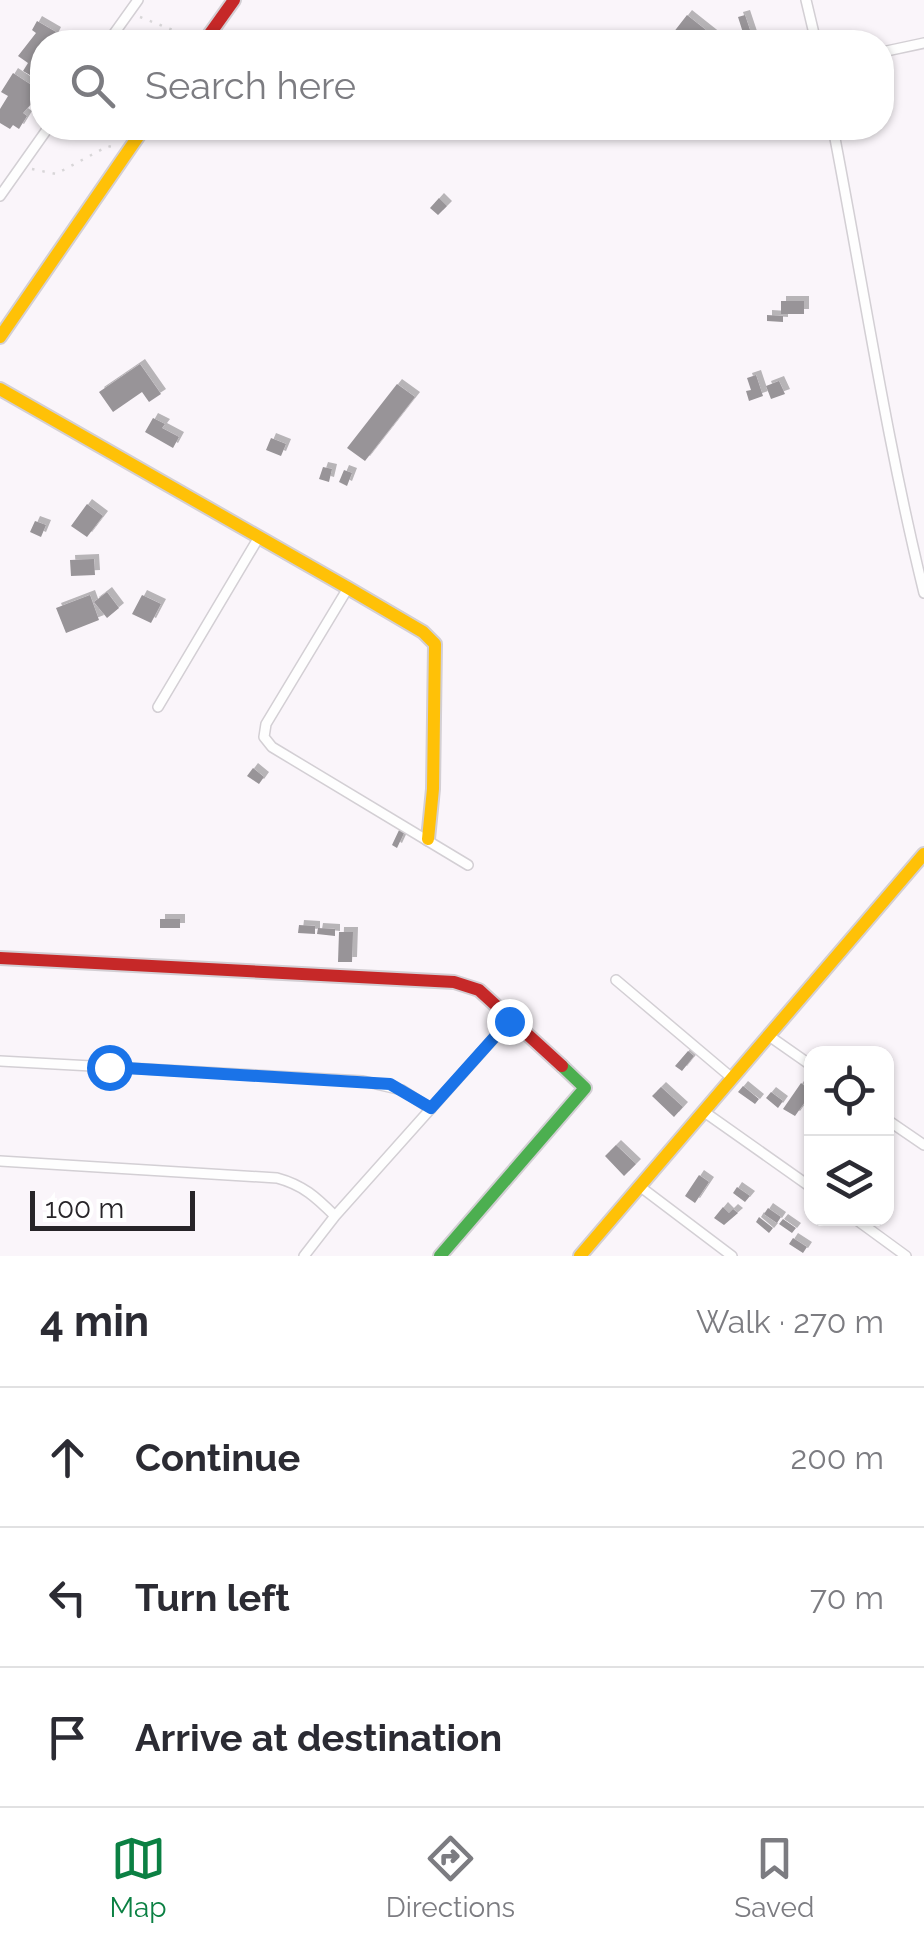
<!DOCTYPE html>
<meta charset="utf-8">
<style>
body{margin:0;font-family:Raleway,sans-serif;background:#f2f2f3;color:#2b2b33}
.controls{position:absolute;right:30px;bottom:30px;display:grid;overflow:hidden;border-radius:20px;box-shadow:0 2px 8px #0004}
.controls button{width:90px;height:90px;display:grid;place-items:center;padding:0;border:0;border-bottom:2px solid #e1e1e2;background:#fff;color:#2b2b33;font:50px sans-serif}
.scale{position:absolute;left:30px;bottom:25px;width:165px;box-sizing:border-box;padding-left:10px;border:5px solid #272428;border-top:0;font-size:28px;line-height:35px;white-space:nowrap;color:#272428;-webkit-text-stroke:8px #fff;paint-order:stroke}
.stop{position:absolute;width:30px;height:30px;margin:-22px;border:8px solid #1a73e8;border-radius:50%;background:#fff}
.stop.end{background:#1a73e8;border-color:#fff;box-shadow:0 2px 10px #0008}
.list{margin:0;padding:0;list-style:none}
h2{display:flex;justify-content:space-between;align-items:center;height:130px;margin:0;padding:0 40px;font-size:42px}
h2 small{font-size:32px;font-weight:400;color:#7c7c81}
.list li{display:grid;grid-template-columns:65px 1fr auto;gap:30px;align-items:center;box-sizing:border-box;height:140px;padding:0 40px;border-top:2px solid #e1e1e2}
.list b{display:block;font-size:38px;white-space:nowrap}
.list em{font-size:32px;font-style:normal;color:#7c7c81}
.icon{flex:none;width:55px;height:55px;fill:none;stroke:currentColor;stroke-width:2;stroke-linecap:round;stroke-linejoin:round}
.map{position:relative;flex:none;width:924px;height:1256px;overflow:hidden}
.search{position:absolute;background:#fff;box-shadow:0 2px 8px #0004;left:30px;right:30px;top:30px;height:110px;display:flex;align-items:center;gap:25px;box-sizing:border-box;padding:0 35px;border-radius:40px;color:#7c7c81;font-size:38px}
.sheet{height:550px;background:#fff}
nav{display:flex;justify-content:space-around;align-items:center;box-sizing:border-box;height:140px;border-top:2px solid #e1e1e2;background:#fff;font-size:28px;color:#7c7c81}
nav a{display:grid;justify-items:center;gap:5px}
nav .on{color:#0b8043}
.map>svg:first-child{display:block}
.building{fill:#989498;filter:url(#shadow)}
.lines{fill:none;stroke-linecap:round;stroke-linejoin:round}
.street-casing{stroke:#d3cfd4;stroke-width:12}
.fast-casing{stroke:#d3cfd4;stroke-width:16}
.slow-casing{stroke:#d3cfd4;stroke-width:16}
.jam-casing{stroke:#d3cfd4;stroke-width:16}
.path{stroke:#d8d6d8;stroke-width:2.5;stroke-dasharray:2.5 8;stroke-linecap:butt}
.street{stroke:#fefefe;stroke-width:9}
.fast{stroke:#4caf50;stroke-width:12}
.slow{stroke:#ffc107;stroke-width:12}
.jam{stroke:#c62828;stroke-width:12}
.route{stroke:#1a73e8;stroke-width:12}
</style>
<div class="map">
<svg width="924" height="1256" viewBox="0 0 924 1256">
<defs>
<filter id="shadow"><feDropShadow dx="5" dy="-5" stdDeviation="0" flood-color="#0004"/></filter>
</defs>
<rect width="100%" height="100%" fill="#faf5fa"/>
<path class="building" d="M687 15 716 38 712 42H698L683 32 675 42H666Z
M745 15 752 36 745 39 738 17Z
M37 21 56 32 51 42H42V48L38 46 35 51 42 55V68L35 78 23 71 28 63 18 56 36 33 32 30Z
M13 73 42 92 23 113 27 116 19 129 13 125 10 129 0 123V109L8 96 1 92Z
M439 198 447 206 438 215 430 208Z
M781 301H804V314H781Z
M767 315 783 316V322L767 321Z
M140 364 161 394 149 402 142 392 113 412 99 392Z
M756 375 763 396 749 401 746 391 751 390 747 378Z
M779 381 785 394 771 399 766 386Z
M397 384 415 397 365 461 347 448Z
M153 418 165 424 162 428 179 437 173 448 145 432Z
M271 438 286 444 281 456 266 450Z
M323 467 332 469 329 482 319 479Z
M344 470 352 473 347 486 339 482Z
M87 504 103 516 87 537 71 526Z
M35 521 46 525 41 537 30 532Z
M94 559 95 575 71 576 70 560Z
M107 592 119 608 107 618 94 602Z
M90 595 99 620 66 633 56 608Z
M142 595 161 604 151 623 132 614Z
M253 768 264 777 259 784 247 776Z
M400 828 405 831 397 848 392 845Z
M160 919H180V928H160Z
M299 925 315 926V934L298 933Z
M318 928 335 929V936L317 934Z
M339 932H353L352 962H338Z
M688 1051 694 1056 682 1071 675 1066Z
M801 1083 812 1092 795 1116 783 1109Z
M743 1086 759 1099 755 1104 738 1092Z
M661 1087 683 1107 674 1117 652 1096Z
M771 1092 783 1101 778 1108 766 1098Z
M616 1145 636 1164 624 1176 605 1156Z
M699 1175 709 1182 695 1203 685 1196Z
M737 1187 750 1196 745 1202 733 1193Z
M723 1207 729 1213 733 1209 738 1213 724 1225 714 1218Z
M768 1208 781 1217 777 1223 764 1214Z
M759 1217 773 1228 769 1233 756 1222Z
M783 1219 796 1228 792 1233 779 1224Z
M793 1238 807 1247 803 1253 789 1244Z"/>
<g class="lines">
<g class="street-casing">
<path id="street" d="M806 0 816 42
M108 42 138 0
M882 52 924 43
M833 128C863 283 886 439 924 593
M0 196 48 128
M348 588 266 724 264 737 272 747 468 865
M158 707 259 537
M616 980 732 1078
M772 1038 812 1066
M0 1061 363 1081 402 1090 431 1109
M703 1111 812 1188
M886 1119 924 1145
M0 1161 277 1178C303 1185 316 1197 335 1216
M642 1188 732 1256
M854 1218 906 1256
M304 1256 335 1216 509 1021"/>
</g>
<g class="fast-casing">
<path id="fast" d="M440 1256 585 1088 562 1066"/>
</g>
<g class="slow-casing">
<path id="slow" d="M0 337 144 128
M0 389 348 588 423 632 435 644 433 789 428 839
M580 1256 924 854"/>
</g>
<g class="jam-casing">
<path id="jam" d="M204 42 234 0
M0 958 454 982 479 990 562 1066"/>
</g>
<path class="path" d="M140 17 193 38
M32 169 56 174 108 146 116 148"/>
<use href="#street" class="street"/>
<use href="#fast" class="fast"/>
<use href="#slow" class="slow"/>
<use href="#jam" class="jam"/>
</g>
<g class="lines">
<path class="route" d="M109 1067 390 1084 431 1108 509 1021"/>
</g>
</svg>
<div class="controls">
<button><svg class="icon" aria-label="locate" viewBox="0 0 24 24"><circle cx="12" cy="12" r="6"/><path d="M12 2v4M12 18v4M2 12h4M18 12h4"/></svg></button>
<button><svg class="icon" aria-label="layers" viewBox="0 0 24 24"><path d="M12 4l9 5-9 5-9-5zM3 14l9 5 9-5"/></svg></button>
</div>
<div class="scale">100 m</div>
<div class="stop" style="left:109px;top:1067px"></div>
<div class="stop end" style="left:509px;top:1021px"></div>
<div class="search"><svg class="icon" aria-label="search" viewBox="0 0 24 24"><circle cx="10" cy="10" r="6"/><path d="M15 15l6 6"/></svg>Search here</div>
</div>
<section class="sheet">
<h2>4 min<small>Walk · 270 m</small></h2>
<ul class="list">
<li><svg class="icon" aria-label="ahead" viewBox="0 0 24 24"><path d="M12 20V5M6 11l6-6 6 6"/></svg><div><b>Continue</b></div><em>200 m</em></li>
<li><svg class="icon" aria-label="left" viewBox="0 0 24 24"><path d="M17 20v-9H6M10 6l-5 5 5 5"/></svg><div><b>Turn left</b></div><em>70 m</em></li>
<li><svg class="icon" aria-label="arrive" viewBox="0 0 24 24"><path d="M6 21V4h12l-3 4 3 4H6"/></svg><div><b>Arrive at destination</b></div></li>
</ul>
</section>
<nav>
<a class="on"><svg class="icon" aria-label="map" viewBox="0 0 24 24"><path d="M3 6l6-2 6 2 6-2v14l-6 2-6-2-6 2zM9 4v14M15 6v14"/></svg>Map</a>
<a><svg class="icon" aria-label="directions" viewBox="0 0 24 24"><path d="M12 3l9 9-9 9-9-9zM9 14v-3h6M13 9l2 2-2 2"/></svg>Directions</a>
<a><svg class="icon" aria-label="saved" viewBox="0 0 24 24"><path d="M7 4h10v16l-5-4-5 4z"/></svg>Saved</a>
</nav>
